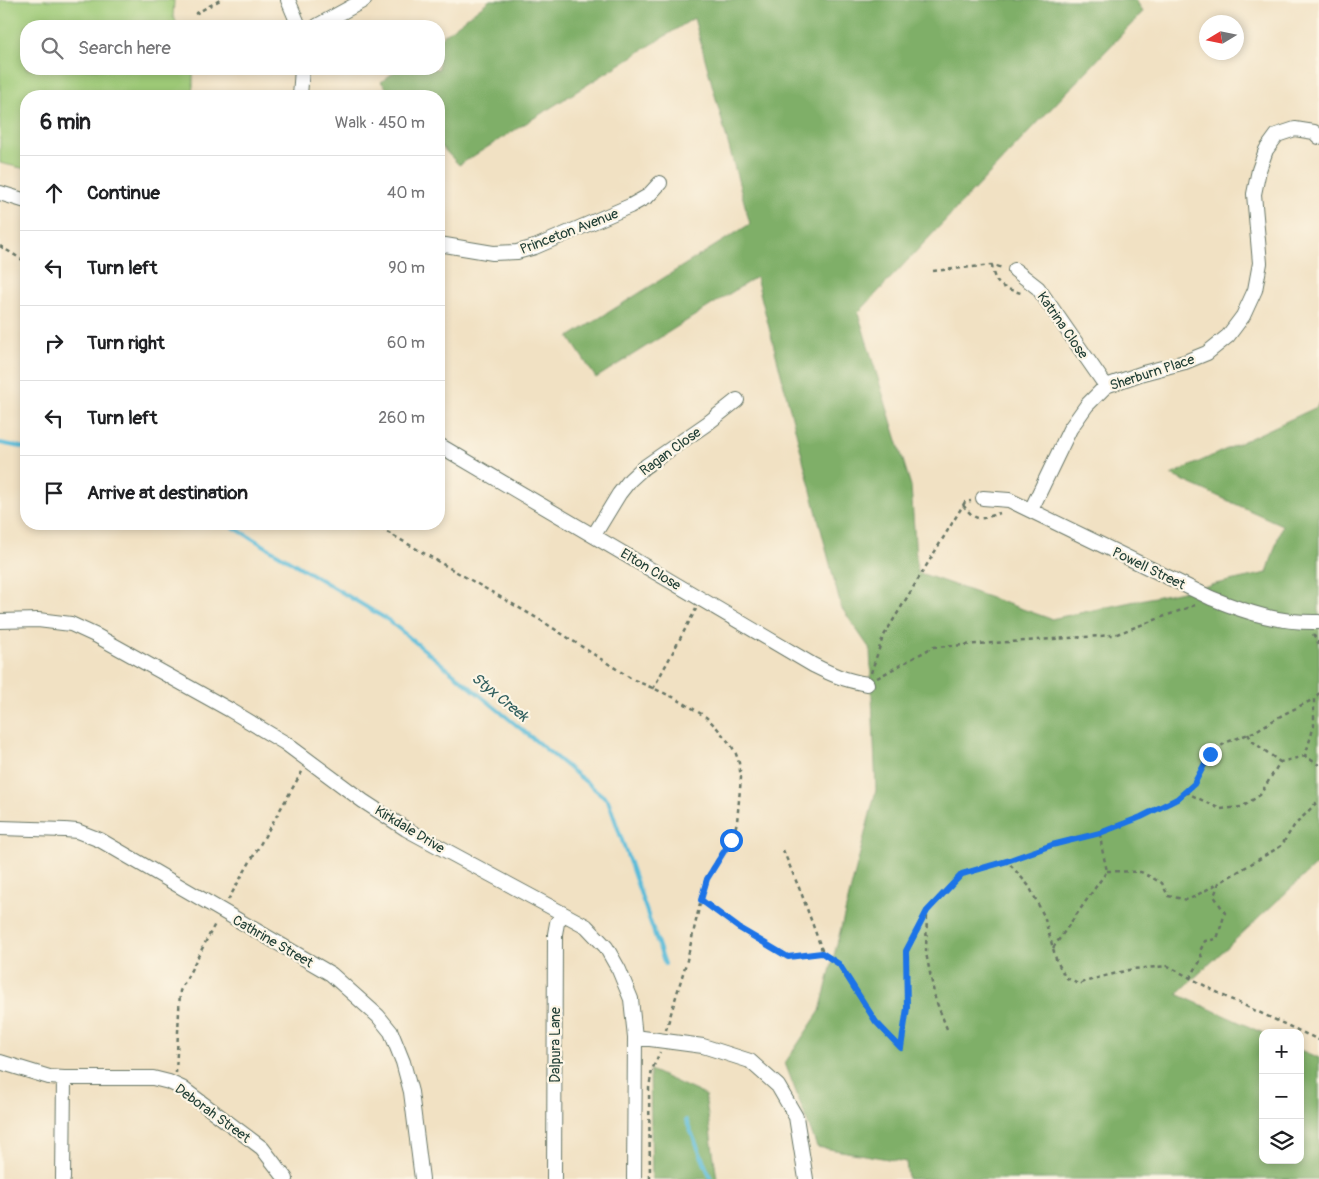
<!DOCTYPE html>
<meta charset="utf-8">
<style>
body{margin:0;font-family:Pangolin,sans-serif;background:#f6f6f6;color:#202124}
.controls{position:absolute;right:15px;bottom:15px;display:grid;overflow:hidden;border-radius:10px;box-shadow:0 2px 8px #0003}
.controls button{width:45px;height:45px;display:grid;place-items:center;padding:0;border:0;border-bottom:1px solid #e0e0e0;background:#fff;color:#202124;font:25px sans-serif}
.compass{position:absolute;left:1199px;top:15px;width:45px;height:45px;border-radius:50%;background:#fff;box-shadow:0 2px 8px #0003;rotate:260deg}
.stop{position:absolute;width:15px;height:15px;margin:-11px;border:4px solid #1a73e8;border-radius:50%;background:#fff}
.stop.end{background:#1a73e8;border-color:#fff;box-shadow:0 1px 5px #0008}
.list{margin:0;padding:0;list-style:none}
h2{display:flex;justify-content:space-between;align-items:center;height:65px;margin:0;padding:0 20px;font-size:21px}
h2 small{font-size:16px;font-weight:400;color:#757577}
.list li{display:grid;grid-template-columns:32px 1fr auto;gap:15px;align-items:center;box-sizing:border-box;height:75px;padding:0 20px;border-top:1px solid #e0e0e0}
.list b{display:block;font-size:19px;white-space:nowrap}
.list em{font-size:16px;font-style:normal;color:#757577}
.icon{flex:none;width:28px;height:28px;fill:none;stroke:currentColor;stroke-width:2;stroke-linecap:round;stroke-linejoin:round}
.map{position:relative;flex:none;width:1319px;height:1179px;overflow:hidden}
.search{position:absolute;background:#fff;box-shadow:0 2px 8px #0003;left:20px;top:20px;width:425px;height:55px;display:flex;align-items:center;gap:12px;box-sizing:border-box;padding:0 18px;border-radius:20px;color:#757577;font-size:19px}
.panel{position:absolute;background:#fff;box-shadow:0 2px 8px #0003;left:20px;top:90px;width:425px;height:440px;border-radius:20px}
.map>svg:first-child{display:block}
.green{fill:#9fcb78;stroke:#5f8456}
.forest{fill:#7faf68;stroke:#4f764e}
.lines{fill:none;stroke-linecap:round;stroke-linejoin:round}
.stream{stroke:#5bbcd9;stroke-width:4}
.street-casing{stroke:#687666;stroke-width:16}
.path{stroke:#687666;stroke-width:2.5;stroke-dasharray:4 4;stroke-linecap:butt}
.street{stroke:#fff;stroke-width:14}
.route{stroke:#1a73e8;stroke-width:6}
.labels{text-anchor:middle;stroke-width:4.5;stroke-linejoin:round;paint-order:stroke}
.street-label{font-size:14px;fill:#1f3d34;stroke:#fcf5e5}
.water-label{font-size:15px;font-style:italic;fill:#2e5d5d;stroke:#fcf5e5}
</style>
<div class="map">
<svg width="1319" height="1179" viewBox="0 0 1319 1179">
<rect width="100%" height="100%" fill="#fcf5e5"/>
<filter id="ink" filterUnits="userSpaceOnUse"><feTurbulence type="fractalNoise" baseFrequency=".02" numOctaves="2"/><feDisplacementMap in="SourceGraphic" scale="10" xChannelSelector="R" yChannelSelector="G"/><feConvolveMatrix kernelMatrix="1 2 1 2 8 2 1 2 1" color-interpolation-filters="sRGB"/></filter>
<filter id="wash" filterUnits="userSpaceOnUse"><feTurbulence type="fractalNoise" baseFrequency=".0096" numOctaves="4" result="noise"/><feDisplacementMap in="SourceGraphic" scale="20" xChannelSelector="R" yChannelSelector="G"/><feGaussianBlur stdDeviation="1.12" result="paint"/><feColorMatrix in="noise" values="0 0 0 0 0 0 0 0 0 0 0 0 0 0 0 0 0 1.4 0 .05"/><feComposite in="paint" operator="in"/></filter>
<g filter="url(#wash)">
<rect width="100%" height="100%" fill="#f1e1c3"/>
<path class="green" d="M0 0H174L173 17 179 26H26V69H193V86L191 96H26V169L0 163Z"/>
<path class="forest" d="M490 0H1136L1143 12 987 176 858 313 911 486 917 572 1051 619 1267 573 1282 525 1171 475 1317 407 1319 402V862L1177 994 1263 1033V1160H1300V1050L1319 1058V1179H908L906 1162 817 1147 785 1063 820 1011 876 790 870 649 841 607 756 277 596 378 569 337 750 224 694 18 459 165 439 144V96H394L381 82 398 69H439V39Z
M650 1070 705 1095 717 1179H652Z"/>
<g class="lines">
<path class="stream" d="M0 443 26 448
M228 524 388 620 608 800 665 964
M686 1120 711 1179"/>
</g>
</g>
<g filter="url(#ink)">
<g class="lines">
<g class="street-casing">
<path id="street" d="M288 0 299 26
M317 26 364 0
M300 96 302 69
M0 193 26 201
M439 244 493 253 517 252 535 247 630 206 648 196 660 183
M1015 270 1038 288 1106 386
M439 445 813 665C833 675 844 680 867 684
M983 498 1009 500 1211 598C1248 613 1279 623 1319 622
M1031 510 1070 429 1087 405 1106 386 1143 373 1185 362 1207 353 1228 336 1243 316 1255 290 1260 263 1254 194 1259 170 1266 150 1277 135 1295 129 1314 132 1319 137
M594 535 619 494 630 480 643 468 708 423 737 400
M0 621 38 620 71 624 97 636 230 710 285 743 363 801 406 829 586 926 606 947 619 970 631 999 635 1037 634 1179
M0 828 65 830 77 831 100 840 331 974 378 1016 391 1032 403 1062 411 1092 422 1179
M635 1037 703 1046 750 1061 778 1086 796 1117 806 1179
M0 1062 49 1077 64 1078H153L169 1082 182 1088 262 1148 286 1179
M63 1179 64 1078
M554 1179 555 934 557 923 562 914"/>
</g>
<path class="path" d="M195 14 220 0
M0 246 26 262
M992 265C994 288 1005 288 1024 294
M933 271 992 265 1003 268
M963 505C978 524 980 519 1000 513
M373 524 542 621 632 679 673 697 692 708 706 717 717 728 731 745 736 754 739 763 741 778 737 822 734 833 708 876 704 886 687 960 666 1030
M1313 634 1319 644
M871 673 883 637 965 502 971 501
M877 678 933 647 1114 635 1195 605
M653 689 696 609
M1319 693 1314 699V726L1305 756 1319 765
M1248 734 1252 741 1280 762
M1185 792 1220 809 1242 807 1260 795 1280 762 1305 756
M783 850 802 895 823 953
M1007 861 1052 845 1100 833
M1107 871 1141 872 1162 883 1168 896 1188 900 1217 884
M228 900 303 770
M701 900 739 928 788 957 823 953 839 964 876 1022 901 1048 907 1008V951L926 912
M1053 948 1107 871 1102 849 1100 833 1141 817 1177 799 1194 784 1209 754 1227 742 1254 732 1284 714 1314 699
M1190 978 1202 958 1200 951 1205 941 1217 939 1225 913 1214 896 1219 883 1281 846 1294 826 1319 800
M947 1029 935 998 926 953 927 911 962 874 1007 861 1029 886 1044 916 1056 959 1065 977 1078 984 1101 977 1133 969 1168 966 1226 997 1319 1040
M176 1073 180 991 216 922
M650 1179 649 1088 652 1070 660 1052"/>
<use href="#street" class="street"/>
</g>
</g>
<g class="lines" filter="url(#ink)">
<path class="route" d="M731 840 707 879 701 900 739 928 788 957 822 953 839 964 876 1022 901 1048 907 1008 906 951 927 911 962 874 1007 861 1052 845 1100 833 1141 817 1177 799 1194 784 1210 754"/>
</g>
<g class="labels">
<g class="street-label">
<text transform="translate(569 231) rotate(-21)" y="5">Princeton Avenue</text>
<text transform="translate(1063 325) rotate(55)" y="5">Katrina Close</text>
<text transform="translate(1152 372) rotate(-18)" y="5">Sherburn Place</text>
<text transform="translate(670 451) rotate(-36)" y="5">Ragan Close</text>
<text transform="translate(1149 568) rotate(26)" y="5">Powell Street</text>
<text transform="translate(651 569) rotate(31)" y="5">Elton Close</text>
<text transform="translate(410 829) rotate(31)" y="5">Kirkdale Drive</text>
<text transform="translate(273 941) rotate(30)" y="5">Cathrine Street</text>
<text transform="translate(555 1045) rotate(-90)" y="5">Dalpura Lane</text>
<text transform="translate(213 1113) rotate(36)" y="5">Deborah Street</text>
</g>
<g class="water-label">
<text transform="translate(500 697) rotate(39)" y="5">Styx Creek</text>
</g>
</g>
</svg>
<div class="controls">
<button>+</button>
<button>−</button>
<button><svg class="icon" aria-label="layers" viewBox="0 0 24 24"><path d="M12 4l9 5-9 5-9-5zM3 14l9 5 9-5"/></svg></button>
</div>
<svg class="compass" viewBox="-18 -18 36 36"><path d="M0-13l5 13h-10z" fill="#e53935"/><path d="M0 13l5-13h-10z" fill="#757577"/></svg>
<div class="stop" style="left:731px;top:840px"></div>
<div class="stop end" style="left:1210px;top:754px"></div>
<div class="search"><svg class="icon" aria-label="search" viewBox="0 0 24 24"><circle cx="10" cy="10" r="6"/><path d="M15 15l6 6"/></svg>Search here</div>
<section class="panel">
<h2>6 min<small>Walk · 450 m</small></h2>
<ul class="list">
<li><svg class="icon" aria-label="ahead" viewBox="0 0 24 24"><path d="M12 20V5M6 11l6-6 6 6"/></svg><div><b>Continue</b></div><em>40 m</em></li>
<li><svg class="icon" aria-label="left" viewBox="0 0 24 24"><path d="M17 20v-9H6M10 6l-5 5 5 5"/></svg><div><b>Turn left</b></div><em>90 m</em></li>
<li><svg class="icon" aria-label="right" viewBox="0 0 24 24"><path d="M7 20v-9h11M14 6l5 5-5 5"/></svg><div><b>Turn right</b></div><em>60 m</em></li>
<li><svg class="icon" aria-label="left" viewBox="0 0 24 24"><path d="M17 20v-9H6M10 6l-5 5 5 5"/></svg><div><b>Turn left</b></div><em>260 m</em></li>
<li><svg class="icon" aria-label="arrive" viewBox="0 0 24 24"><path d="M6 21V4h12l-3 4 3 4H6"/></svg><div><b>Arrive at destination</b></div></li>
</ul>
</section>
</div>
